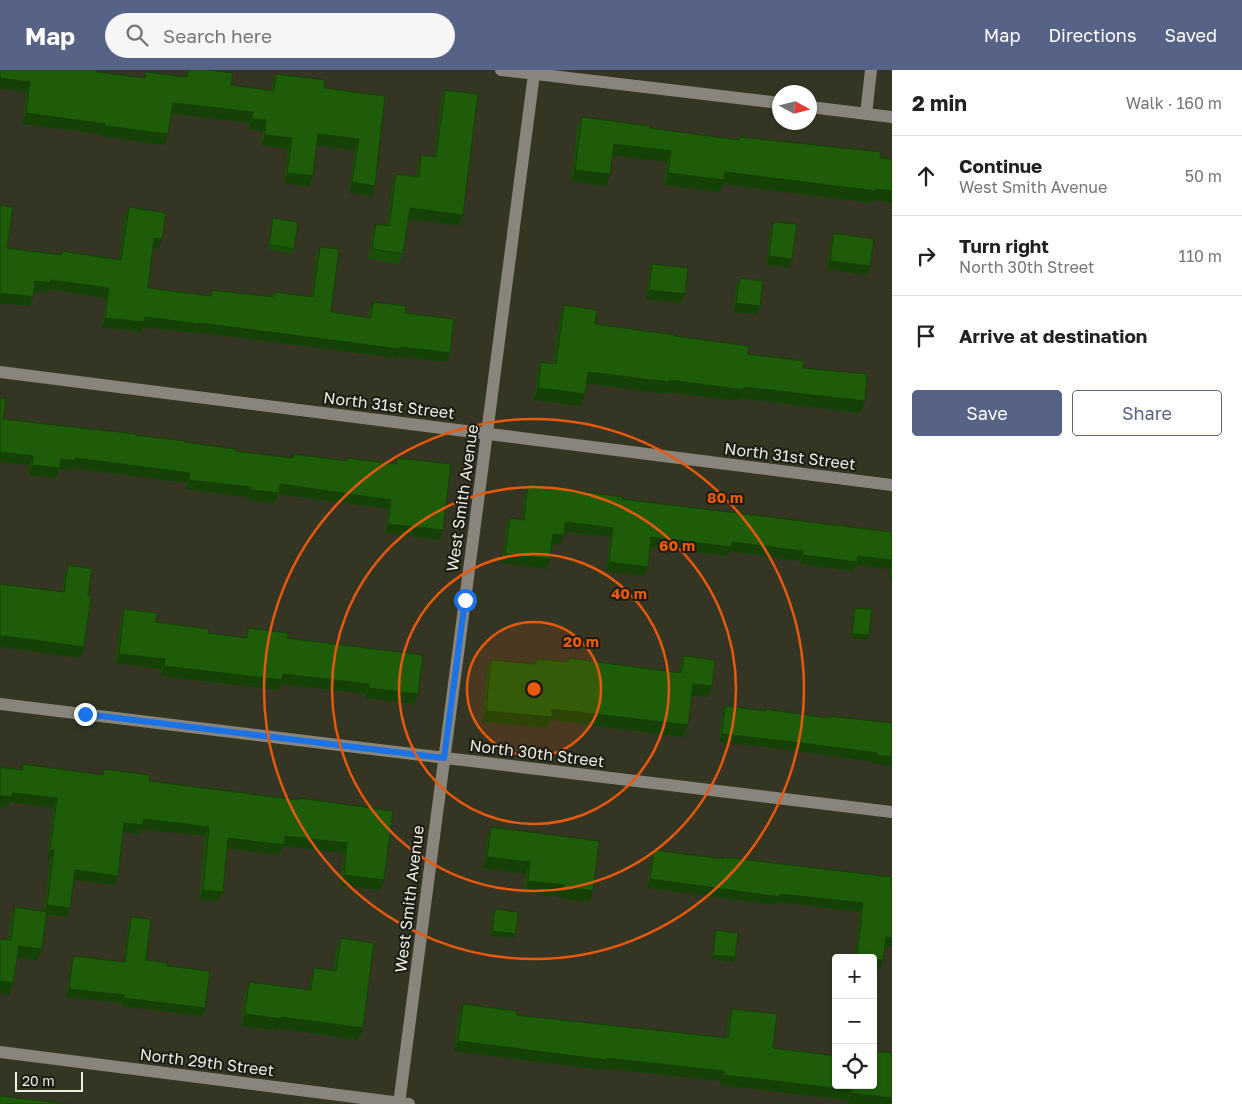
<!DOCTYPE html>
<meta charset="utf-8">
<style>
body{margin:0;font-family:"Golos Text",sans-serif;background:#f6f6f6;color:#202124}
.controls{position:absolute;right:15px;bottom:15px;display:grid;overflow:hidden;border-radius:5px;box-shadow:0 1px 4px #0004}
.controls button{width:45px;height:45px;display:grid;place-items:center;padding:0;border:0;border-bottom:1px solid #e0e0e0;background:#fff;color:#202124;font:25px sans-serif}
.compass{position:absolute;left:772px;top:15px;width:45px;height:45px;border-radius:50%;background:#fff;box-shadow:0 1px 4px #0004;rotate:97deg}
.scale{position:absolute;left:15px;bottom:12px;width:68px;box-sizing:border-box;padding-left:5px;border:2px solid #ecede2;border-top:0;font-size:14px;line-height:18px;white-space:nowrap;color:#ecede2;-webkit-text-stroke:4px #1c1c14;paint-order:stroke}
.stop{position:absolute;width:15px;height:15px;margin:-11px;border:4px solid #1a73e8;border-radius:50%;background:#fff}
.stop.end{background:#1a73e8;border-color:#fff;box-shadow:0 1px 5px #0008}
.list{margin:0;padding:0;list-style:none}
h2{display:flex;justify-content:space-between;align-items:center;height:65px;margin:0;padding:0 20px;font-size:21px}
h2 small{font-size:16px;font-weight:400;color:#757577}
.list li{display:grid;grid-template-columns:32px 1fr auto;gap:15px;align-items:center;box-sizing:border-box;height:80px;padding:0 20px;border-top:1px solid #e0e0e0}
.list b{display:block;font-size:19px;white-space:nowrap}
.list p{margin:0;font-size:16px;white-space:nowrap;color:#757577}
.list em{font-size:16px;font-style:normal;color:#757577}
.actions{display:flex;gap:10px;padding:15px 20px}
.actions a{flex:1;padding:11px 0;border:1px solid #576386;border-radius:5px;text-align:center;font-size:18px;color:#576386}
.actions .main{background:#576386;color:#fff}
.icon{flex:none;width:28px;height:28px;fill:none;stroke:currentColor;stroke-width:2;stroke-linecap:round;stroke-linejoin:round}
.map{position:relative;flex:none;width:892px;height:1034px;overflow:hidden}
header{display:flex;align-items:center;gap:30px;box-sizing:border-box;height:70px;padding:0 25px;background:#576386;color:#fff}
header strong{font-size:24px}
nav{display:flex;gap:28px;margin-inline-start:auto;font-size:18px}
.search{width:350px;height:45px;background:#f6f6f6;display:flex;align-items:center;gap:12px;box-sizing:border-box;padding:0 18px;border-radius:28px;color:#757577;font-size:19px}
main{display:flex}
aside{flex:1;background:#fff}
.map>svg:first-child{display:block}
.lines{fill:none;stroke-linecap:round;stroke-linejoin:round}
.minor{stroke:#89847c;stroke-width:12}
.wall{fill:#1a4f08}
.shaded-wall{fill:#154006}
.building{fill:#1e5c09;stroke:#154006}
.route{stroke:#1a73e8;stroke-width:6}
.ring{fill:none;stroke:#e8590c;stroke-width:2.5}
.labels{text-anchor:middle;stroke-width:4;stroke-linejoin:round;paint-order:stroke}
.street-label{font-size:16px;fill:#ecede2;stroke:#1c1c14}
.centre{fill:#e8590c;stroke:#1c1c14;stroke-width:2.5}
.ring-label{font-size:15px;text-anchor:middle;font-weight:bold;fill:#e8590c;stroke:#1c1c14;stroke-width:4;stroke-linejoin:round;paint-order:stroke}
</style>
<header>
<strong>Map</strong>
<div class="search"><svg class="icon" aria-label="search" viewBox="0 0 24 24"><circle cx="10" cy="10" r="6"/><path d="M15 15l6 6"/></svg>Search here</div>
<nav><a>Map</a><a>Directions</a><a>Saved</a></nav>
</header>
<main>
<div class="map">
<svg width="892" height="1034" viewBox="0 0 892 1034">
<rect width="100%" height="100%" fill="#353524"/>
<g class="lines">
<path class="minor" d="M501 0 780 33
M810 37 892 47
M866 44 871 0
M0 302 892 415
M0 634 892 742
M0 982 409 1034
M399 1034 534 4"/>
</g>
<path class="wall" d="M0 0 97 2 144 8 146 2 185 7 187 0H208L231 15 271 20 272 14 276 4 324 18 385 26 375 116 372 126 349 123 355 80 317 75 309 117 284 113 288 79 261 75 263 61 248 59 249 53 171 43 165 75 101 66V64L22 54 27 22Z
M445 20 463 145 459 155 408 149 403 184 399 194 369 189 372 165 376 154 387 156 392 114 396 104 416 106 418 95 421 85 434 87 441 30Z
M582 47 650 58 739 70 740 67 892 89V133L873 130 872 133 723 114 720 122 664 115 667 92 613 85 606 116 571 111 577 58Z
M0 135 7 178 61 185 62 181 119 190 125 146 129 137 162 169 158 179 153 178 148 218 210 225 212 220 273 227 274 222 311 227 316 186 320 177 331 242 369 247V241L373 232 405 243 450 283 447 292 398 286 397 288 196 262 195 263 142 257 141 262 102 257 106 228 48 219 47 223 34 221 33 227 29 236 0 233Z
M273 148 294 179 292 183 268 179 272 153Z
M773 152 789 198 766 195 770 160Z
M834 163 870 196 867 205 827 199 831 172Z
M652 194 685 224 682 233 646 229 649 202Z
M740 208 757 244 733 242 736 216Z
M564 235 595 254 675 266 803 298 865 331 860 343 741 328 740 331 665 322 664 324 587 313 581 336 534 330 537 303 541 292 553 293 560 247Z
M0 328 3 349 135 365 235 381 292 388 293 384 346 391 347 388 395 394 397 388 443 460 439 470 385 463 388 439 278 424 275 433 247 430 248 427 186 419 187 413 73 398 72 401 60 399 56 408 29 405 30 395 0 392Z
M528 414 622 429 892 462V509L889 508 890 499 856 495 854 501 800 494V491L729 481 728 486 650 477 648 497 644 506 606 501 610 467 564 462 560 475 552 474 550 489 547 499 502 493 506 457 510 448 522 450 525 424Z
M68 495 88 525 84 577 80 588 1 577 0 578V514L62 522 64 506Z
M855 538 869 565 867 570 851 568 853 542Z
M124 539 156 552 208 563 245 568 248 558 287 568 418 624 414 634 365 628 366 624 281 614 279 620 161 606V599L115 593 121 548Z
M684 586 712 616 708 627 691 625 688 655 683 667 550 650 548 658 482 652 487 601 491 590 534 594 536 589 567 592 568 588 679 603 680 597Z
M725 636 765 641 766 639 827 648 892 653V696L873 693V692L799 681 719 672 722 645Z
M23 694 102 705 104 699 149 711 299 730 300 728 393 741 380 820 340 815 344 783 283 776 280 785 227 778 223 822 219 831 199 830 205 766 142 759 140 764 123 762 118 806 115 815 74 810 70 838 67 847 46 845 37 890 17 887 13 913 9 925 0 923V869L8 870 11 848 15 837 44 841 50 790 47 789 53 738 10 732 8 737 0 736V697L21 699Z
M491 757 589 832 560 828V827L524 822 526 804 483 798 487 768Z
M654 780 722 789 723 787 891 815 892 877 885 876 880 899 873 898V888H855L860 842 778 832 777 835 647 818 651 789Z
M495 839 516 864 514 868 490 866 493 844Z
M131 847 146 890 167 896 205 938 203 946 121 936V933L66 927 71 894 73 886 124 892 128 855Z
M716 860 735 887 734 892 712 889 715 864Z
M341 868 358 970 278 958 277 960 241 956 245 924 249 912 309 919 310 910 314 898 333 901 336 880Z
M463 934 516 945 726 968 728 948 732 939 773 978 836 1015 892 983V1034H854L847 1033V1030L720 1015 721 1011 603 998 602 1000 454 981 459 944Z"/>
<path class="shaded-wall" d="M0 8 30 12 27 22 0 19Z
M173 33 253 42 249 53 169 43Z
M26 43 105 54 101 64 22 54Z
M252 49 266 50 263 61 248 59Z
M105 56 168 64 165 75 101 66Z
M318 64 359 69 355 80 314 75Z
M265 65 292 68 288 79 261 75Z
M614 74 671 81 667 92 610 85Z
M575 100 610 104 606 116 571 111Z
M725 102 892 121V133L873 130 872 133 723 114 720 122 664 115 668 103Z
M287 103 313 106 309 117 284 113Z
M352 112 375 116 372 126 349 123Z
M410 138 463 145 459 155 406 149Z
M154 168 162 169 158 179 151 178Z
M769 186 792 189 789 198 766 195Z
M830 191 870 196 867 205 827 199Z
M51 210 109 218 106 228 48 219 47 223 31 221 35 211Z
M649 220 685 224 682 233 646 229Z
M0 223 33 227 29 236 0 233Z
M736 233 760 236 757 244 733 242Z
M145 247 199 253 450 283 447 292 398 286 397 288 196 262 195 263 142 257 141 262 102 257 105 248Z
M588 302 669 310 744 317 865 331 860 343 741 328 740 331 665 322 664 324 584 313Z
M538 318 585 324 581 336 534 330Z
M0 381 33 386 30 395 0 392Z
M76 388 190 403 187 413 73 398 72 401 60 399 56 408 29 405 32 395 61 389Z
M189 410 251 417 248 427 186 419Z
M280 414 391 430 388 439 278 424 275 433 247 430 251 420Z
M565 452 613 458 610 467 562 461Z
M388 454 443 460 439 470 385 463Z
M553 464 564 465 560 475 550 474Z
M651 467 732 472 803 481 800 491 729 481 728 486 648 476Z
M505 484 550 489 547 499 502 493Z
M803 485 858 486 892 490V494L890 499 856 495 854 501 800 494Z
M609 492 648 497 644 506 606 501Z
M892 500V509L889 508Z
M852 564 869 565 867 570 851 568Z
M0 566H4L84 577 80 588 1 577 0 578Z
M119 584 165 589 161 599 115 593Z
M164 596 283 604 369 614 366 624 281 614 279 620 161 606Z
M693 614 712 616 708 627 689 625Z
M369 618 418 624 414 634 365 628Z
M552 639 688 655 683 667 550 650 548 658 482 652 486 641Z
M722 664 802 673 877 683 873 692 799 681 719 672Z
M876 685 892 687V696L873 693Z
M12 723 57 728 53 738 10 732 8 737 0 736V726Z
M144 749 209 757 205 766 142 759 140 764 121 762 124 753Z
M285 766 347 773 344 783 283 776 280 785 225 778 228 768Z
M50 780H54L50 790 47 789Z
M487 787 530 792 526 804 483 798Z
M75 800 118 806 115 815 71 810Z
M344 805 384 810 380 820 340 815Z
M650 809 780 824 863 833 860 842 778 832 777 835 647 818Z
M528 811 564 815 560 827 524 822Z
M564 817 593 821 589 832 560 828Z
M203 820 223 822 219 831 199 830Z
M47 835 70 838 67 847 43 844Z
M492 861 516 864 514 868 490 866Z
M886 867 892 868V877L883 875Z
M19 876 42 879 37 890 14 887Z
M713 885 735 887 734 892 712 889Z
M873 889 883 890 880 899 873 898Z
M0 911 13 913 9 925 0 923Z
M69 919 124 925 121 933 66 927Z
M124 928 205 938 203 946 121 936Z
M245 944 281 947 363 958 358 970 278 958 277 960 241 956Z
M458 971 664 994 724 1001 721 1011 603 998 602 1000 454 981Z
M724 1005 851 1020 847 1030 720 1015Z
M851 1023 892 1028 890 1034H854L847 1033Z"/>
<path class="building" d="M0 0H97V2L145 8 146 2 187 7 188 0H208L233 3 231 15 274 21 276 4 325 10 324 18 385 26 375 116 352 112 359 69 318 64 313 106 287 103 292 68 265 65 266 50 252 49 253 42 173 33 168 64 105 56V54L26 43 30 12 0 8Z
M445 20 478 24 463 145 410 138 403 184 372 179 376 154 389 156 396 104 419 107 421 85 436 87Z
M582 47 650 56V58L739 70 740 67 881 82 880 88 892 89V121L876 119V121L725 102 724 110 668 103 671 81 614 74 610 104 575 100Z
M0 135 13 137 7 178 61 185 62 181 121 190 129 137 166 143 162 169 154 168 148 218 211 226 212 220 274 227V222L313 227 320 177 339 179 331 242 371 248 373 232 406 236 405 243 454 249 450 283 401 277 400 279 199 253V254L145 247 144 252 105 248 109 218 51 210 50 213 35 211 33 227 0 223Z
M273 148 298 152 294 179 269 175Z
M773 152 797 154 792 189 769 186Z
M834 163 874 169 870 196 830 191Z
M652 194 688 198 685 224 649 220Z
M740 208 763 211 760 236 736 233Z
M564 235 597 240 595 254 675 265V266L749 276 748 284 804 291 803 298 867 304 865 331 744 317V320L669 310V312L588 302 585 324 538 318 541 292 556 294Z
M0 328H6L3 349 135 364V365L185 371 184 372 236 379 235 381 293 388V384L347 391V388L396 394 397 388 451 394 443 460 388 454 391 430 280 414 279 423 251 420V417L189 410 190 403 76 388 75 391 61 389 60 398 32 395 33 386 0 382Z
M528 414 622 427V429L892 462V490L858 486 857 492 803 485V481L732 472 731 477 651 467 648 497 609 492 613 458 565 452 564 465 553 464 550 489 505 484 510 448 524 450Z
M68 495 92 499 88 525 91 526 84 577 4 566V567L0 566V514L64 522Z
M855 538 872 539 869 565 852 564Z
M124 539 157 543 156 552 209 559 208 563 247 568 248 558 288 563 287 568 423 585 418 624 369 618V614L283 604 282 610 164 596 165 589 119 584Z
M684 586 715 590 712 616 693 614 688 655 552 639V647L486 641 491 590 536 594V589L568 592V588L681 603Z
M725 636 766 641V639L828 648V646L892 653V687L876 685 877 683 802 673 722 664Z
M23 694 103 705 104 699 150 705 149 711 299 730 300 728 393 741 384 810 344 805 347 773 285 766 284 775 228 768 223 822 203 820 209 757 144 749 143 755 124 753 118 806 75 800 70 838 47 835 54 780H50L57 728 12 723V727L0 726V697L22 700Z
M491 757 599 771 593 821 564 817V815L528 811 530 792 487 787Z
M654 780 723 789V787L892 807 891 815H892V868L886 867 883 890 873 889V888L857 887 863 833 780 824V827L650 809Z
M15 837 47 842 42 879 19 876 13 913 0 911V869L11 870Z
M495 839 518 842 516 864 492 861Z
M131 847 151 849 146 890 167 893V896L210 901 205 938 124 928V925L69 919 73 886 125 892Z
M716 860 738 863 735 887 713 885Z
M341 868 374 873 363 958 281 947V949L245 944 249 912 311 920 314 898 336 901Z
M463 934 517 941 516 945 728 968 732 939 777 944 773 978 836 986V1015H873V981L892 983V1028L851 1023V1020L724 1005V1001L606 988V990L458 971Z
M0 1026 67 1034H0Z"/>
<g class="lines">
<path class="route" d="M85 644 444 688 465 530"/>
</g>
<circle cx="534" cy="619" r="67" fill="#e8590c" fill-opacity=".12"/>
<g class="ring">
<circle cx="534" cy="619" r="67"/>
<circle cx="534" cy="619" r="135"/>
<circle cx="534" cy="619" r="202"/>
<circle cx="534" cy="619" r="270"/>
</g>
<g class="labels">
<g class="street-label">
<text transform="translate(389 335) rotate(7)" y="6">North 31st Street</text>
<text transform="translate(790 386) rotate(7)" y="6">North 31st Street</text>
<text transform="translate(462 428) rotate(-82)" y="6">West Smith Avenue</text>
<text transform="translate(537 683) rotate(7)" y="6">North 30th Street</text>
<text transform="translate(409 829) rotate(-83)" y="6">West Smith Avenue</text>
<text transform="translate(207 992) rotate(7)" y="6">North 29th Street</text>
</g>
</g>
<circle cx="534" cy="619" r="8" class="centre"/>
<g class="ring-label">
<text x="725" y="433">80 m</text>
<text x="677" y="481">60 m</text>
<text x="629" y="529">40 m</text>
<text x="581" y="577">20 m</text>
</g>
</svg>
<div class="controls">
<button>+</button>
<button>−</button>
<button><svg class="icon" aria-label="locate" viewBox="0 0 24 24"><circle cx="12" cy="12" r="6"/><path d="M12 2v4M12 18v4M2 12h4M18 12h4"/></svg></button>
</div>
<svg class="compass" viewBox="-18 -18 36 36"><path d="M0-13l5 13h-10z" fill="#e53935"/><path d="M0 13l5-13h-10z" fill="#757577"/></svg>
<div class="scale">20 m</div>
<div class="stop" style="left:465px;top:530px"></div>
<div class="stop end" style="left:85px;top:644px"></div>
</div>
<aside>
<h2>2 min<small>Walk · 160 m</small></h2>
<ul class="list">
<li><svg class="icon" aria-label="ahead" viewBox="0 0 24 24"><path d="M12 20V5M6 11l6-6 6 6"/></svg><div><b>Continue</b><p>West Smith Avenue</p></div><em>50 m</em></li>
<li><svg class="icon" aria-label="right" viewBox="0 0 24 24"><path d="M7 20v-9h11M14 6l5 5-5 5"/></svg><div><b>Turn right</b><p>North 30th Street</p></div><em>110 m</em></li>
<li><svg class="icon" aria-label="arrive" viewBox="0 0 24 24"><path d="M6 21V4h12l-3 4 3 4H6"/></svg><div><b>Arrive at destination</b></div></li>
</ul>
<div class="actions"><a class="main">Save</a><a>Share</a></div>
</aside>
</main>
